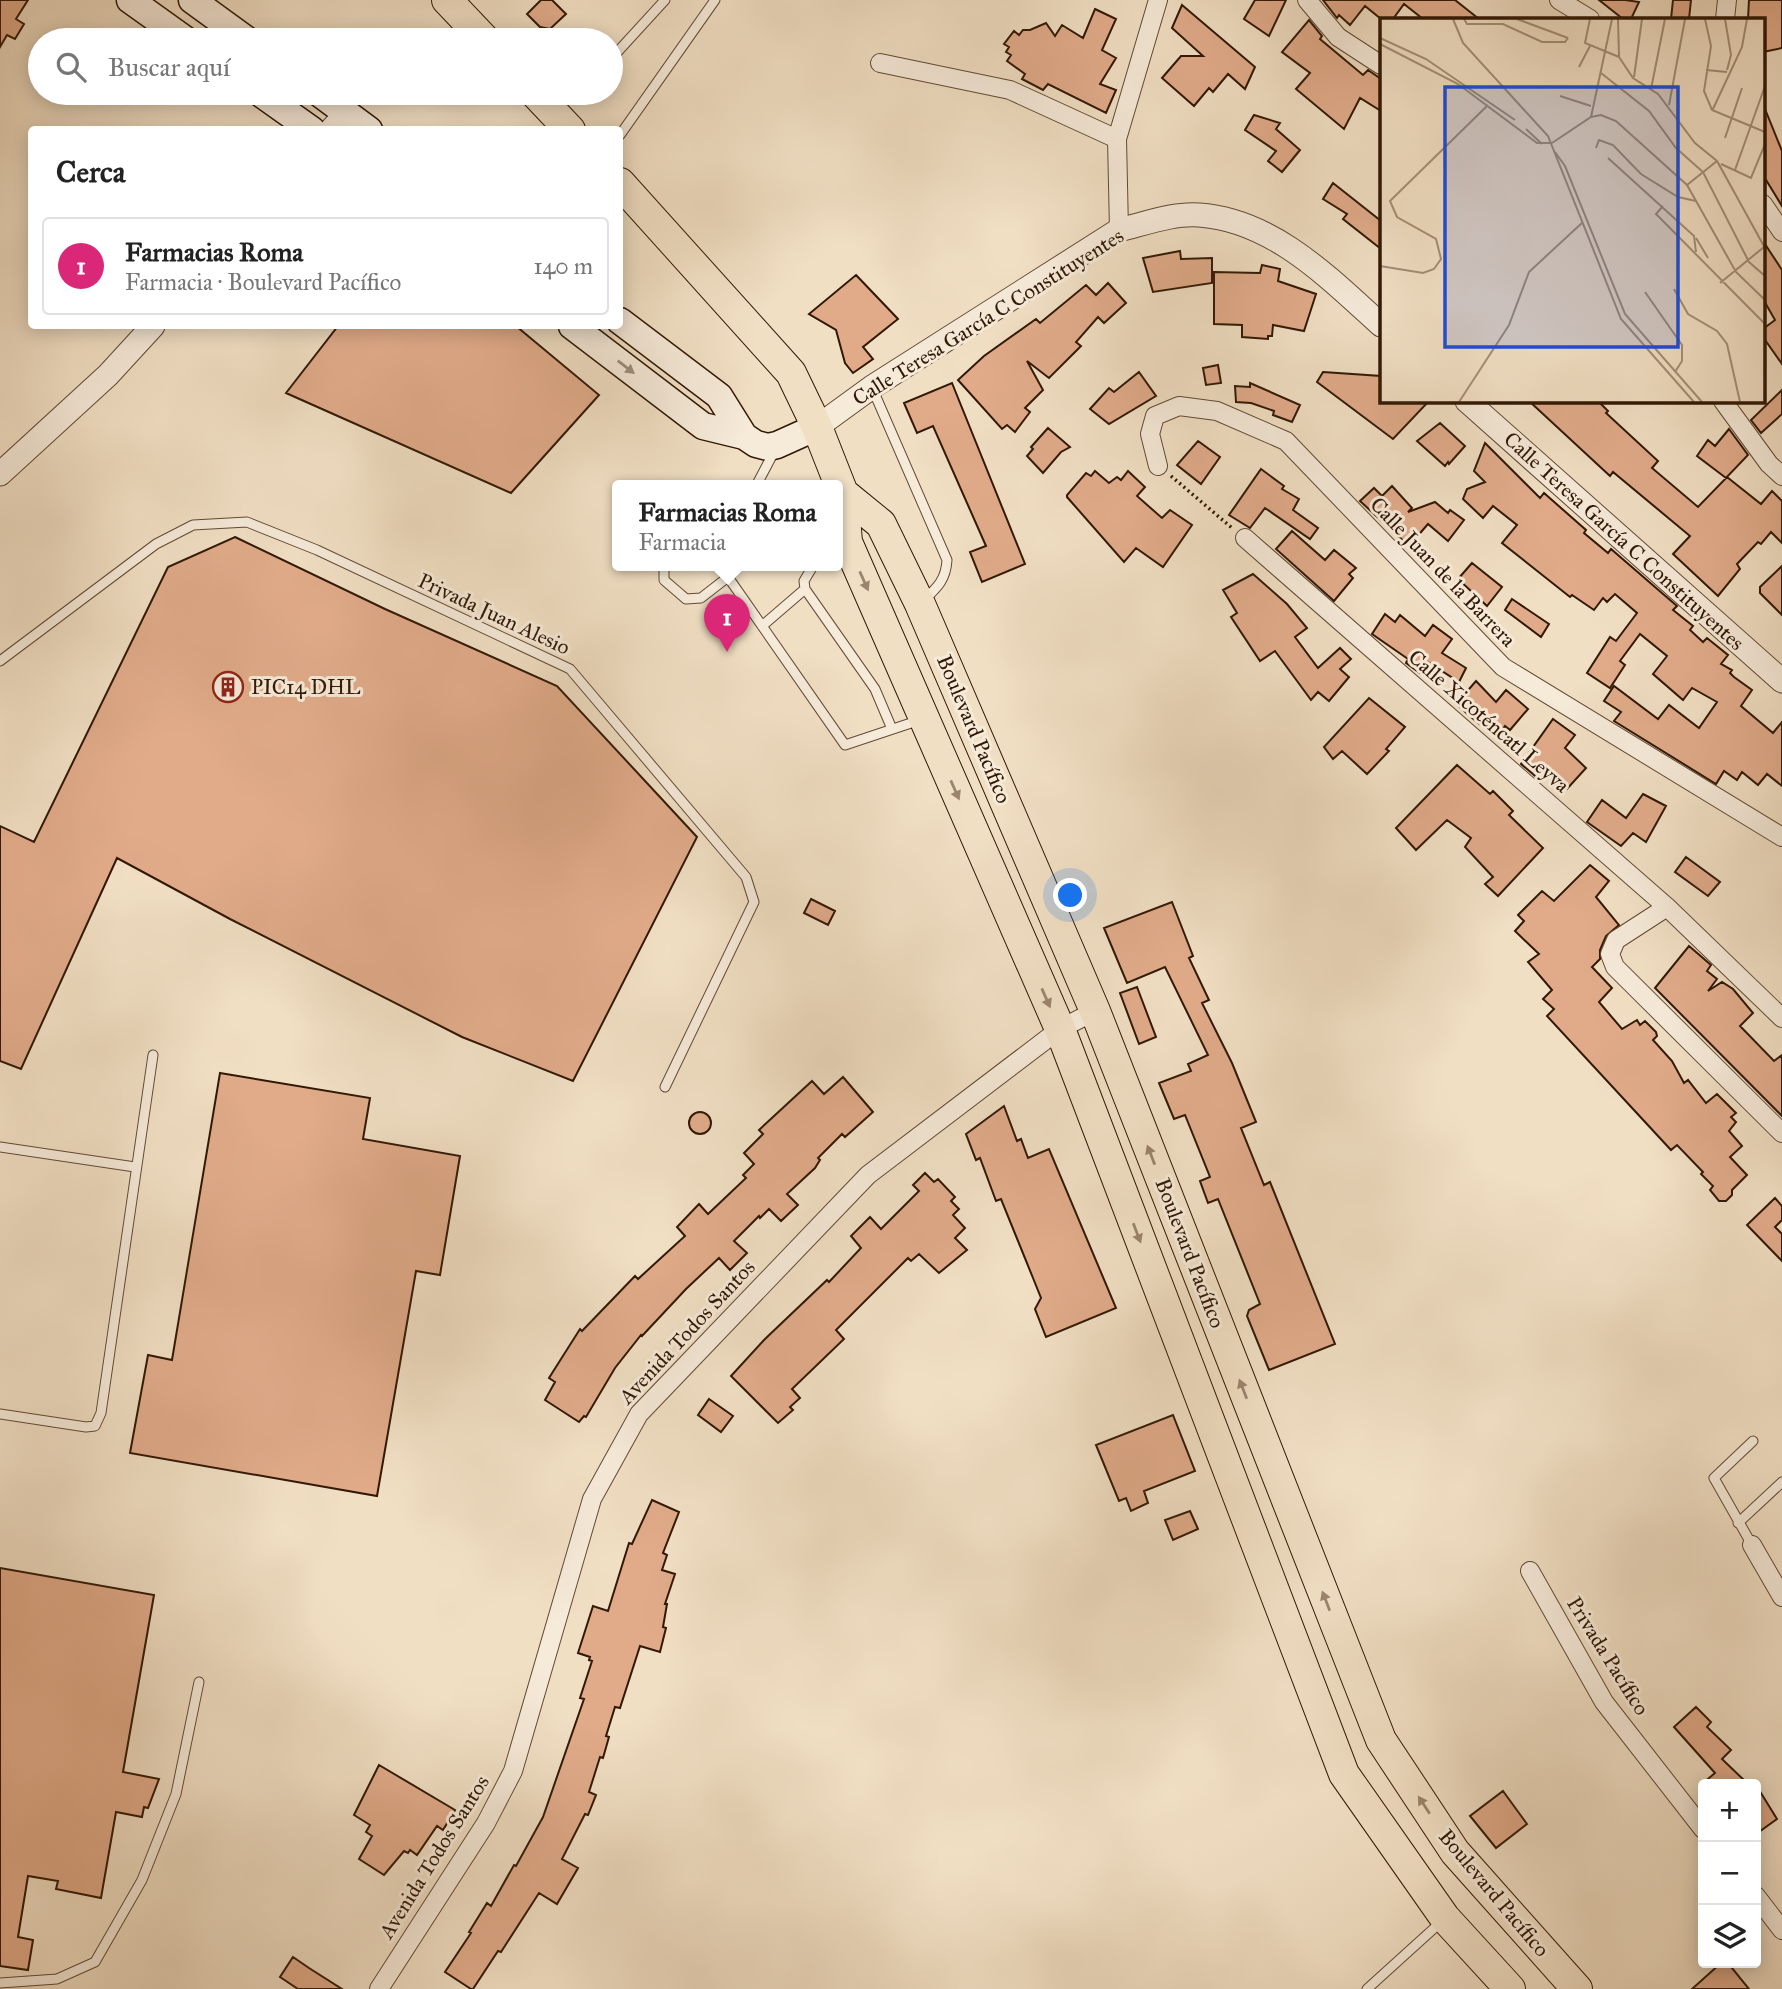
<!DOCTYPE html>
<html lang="es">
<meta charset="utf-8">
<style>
body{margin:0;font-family:"IM FELL Great Primer",serif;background:#f6f6f6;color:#222}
.controls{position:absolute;right:21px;bottom:21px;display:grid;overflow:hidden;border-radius:7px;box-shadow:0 4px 18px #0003}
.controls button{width:63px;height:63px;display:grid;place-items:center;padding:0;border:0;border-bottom:2px solid #e0e0e0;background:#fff;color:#222;font:35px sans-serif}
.you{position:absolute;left:1071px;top:896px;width:24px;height:24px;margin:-18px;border:5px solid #fff;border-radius:50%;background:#1a73e8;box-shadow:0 0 0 10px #1a73e833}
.badge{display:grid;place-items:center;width:46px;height:46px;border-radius:50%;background:#db2777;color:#fff;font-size:23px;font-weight:700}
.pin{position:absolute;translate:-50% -58px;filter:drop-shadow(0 2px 4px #0008)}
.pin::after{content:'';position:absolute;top:37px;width:24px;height:21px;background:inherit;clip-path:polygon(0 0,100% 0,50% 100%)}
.popup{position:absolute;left:612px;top:480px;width:231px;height:91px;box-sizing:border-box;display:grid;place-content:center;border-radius:7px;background:#fff;filter:drop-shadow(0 2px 5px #0005);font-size:23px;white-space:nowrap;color:#767676}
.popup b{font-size:26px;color:#222}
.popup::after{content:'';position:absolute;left:50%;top:100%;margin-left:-14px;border:14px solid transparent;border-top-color:#fff}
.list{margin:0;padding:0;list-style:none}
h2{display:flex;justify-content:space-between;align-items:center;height:91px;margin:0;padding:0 28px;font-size:30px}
h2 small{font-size:23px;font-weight:400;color:#767676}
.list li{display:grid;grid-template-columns:46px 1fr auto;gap:21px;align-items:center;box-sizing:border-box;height:98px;margin:0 14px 14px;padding:0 14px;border:2px solid #e0e0e0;border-radius:7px}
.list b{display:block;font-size:26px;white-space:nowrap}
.list p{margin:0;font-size:23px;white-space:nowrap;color:#767676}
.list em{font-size:23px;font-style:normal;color:#767676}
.icon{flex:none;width:38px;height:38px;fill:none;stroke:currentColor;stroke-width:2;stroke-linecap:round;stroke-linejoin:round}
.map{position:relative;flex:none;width:1782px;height:1989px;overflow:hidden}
.search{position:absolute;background:#fff;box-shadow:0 4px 18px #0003;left:28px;top:28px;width:595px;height:77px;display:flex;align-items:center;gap:18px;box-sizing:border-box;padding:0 24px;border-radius:38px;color:#767676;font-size:26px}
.panel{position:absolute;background:#fff;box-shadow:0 4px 18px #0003;left:28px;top:126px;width:595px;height:203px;border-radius:7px}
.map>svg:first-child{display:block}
.building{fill:#e1ab8a;stroke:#311805;stroke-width:2}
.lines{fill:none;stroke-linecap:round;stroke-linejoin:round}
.service-casing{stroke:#614a35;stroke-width:11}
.minor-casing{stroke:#614a35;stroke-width:20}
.tertiary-casing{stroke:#614a35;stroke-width:25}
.secondary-casing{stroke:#311805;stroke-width:29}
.primary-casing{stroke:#311805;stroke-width:32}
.path{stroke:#311805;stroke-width:3.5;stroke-dasharray:2 3.5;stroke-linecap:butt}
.service{stroke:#f6ead9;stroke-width:9}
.minor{stroke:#f6ead9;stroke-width:18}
.tertiary{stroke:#f6ead9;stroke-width:23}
.secondary{stroke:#f6ead9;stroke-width:26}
.primary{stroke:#f1dfc4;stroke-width:30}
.oneway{fill:#9d8c7a}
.oneway2{fill:#9b856e}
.labels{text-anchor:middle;stroke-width:6;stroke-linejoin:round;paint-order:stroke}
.street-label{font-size:21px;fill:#311805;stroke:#f6ead9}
.poi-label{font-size:21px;fill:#311805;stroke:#f6ead9;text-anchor:start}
.inset-road{fill:none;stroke:#a48f78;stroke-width:2}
.view{fill:#1d4ed8;fill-opacity:0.15;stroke:#1d4ed8;stroke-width:3.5}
.inset-edge{fill:none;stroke:#311805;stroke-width:3.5}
</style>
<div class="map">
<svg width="1782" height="1989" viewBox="0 0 1782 1989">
<rect width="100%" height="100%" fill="#f1dfc4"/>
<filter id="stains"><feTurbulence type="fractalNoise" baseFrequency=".00286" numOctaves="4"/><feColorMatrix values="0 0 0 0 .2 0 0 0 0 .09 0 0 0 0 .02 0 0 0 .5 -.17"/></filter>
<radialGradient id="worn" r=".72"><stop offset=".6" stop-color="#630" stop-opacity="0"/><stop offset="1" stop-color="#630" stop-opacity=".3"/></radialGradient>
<path class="building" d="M0 0H28L16 19 24 24 15 39 7 35 0 47Z
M541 0H552L566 14 550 29 540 27 527 14Z
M1255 0H1286L1269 36 1244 19Z
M1323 0H1455L1479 19H1423L1404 4 1393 19H1381L1365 6 1350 25 1339 15 1337 18Z
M1599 0H1625L1639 2 1631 19H1623Z
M1673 0H1691L1689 19H1671Z
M1749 0H1782V48L1763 52V19H1748Z
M1182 5 1255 67 1245 89 1228 74 1213 92 1209 88 1194 106 1162 78 1181 56H1203L1172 28Z
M1095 9 1116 19 1102 50 1116 58 1100 84 1116 90 1106 113 1048 84 1043 90 1022 79 1025 74 1007 61 1011 55 1006 52 1009 47 1004 44 1014 31 1019 35 1023 30H1030L1046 23 1055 36 1062 25 1083 38Z
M1309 20 1322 36 1320 39 1363 75 1368 70 1381 79V111L1360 98 1344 129 1296 89 1310 73 1282 52Z
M1763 104 1782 151V206L1763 175Z
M1254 115 1280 123 1276 129 1300 150 1282 172 1268 161 1276 151 1245 130Z
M1333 183 1381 221V249L1343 219 1347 214 1323 199Z
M1763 241 1782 270V364L1763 337V329L1775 320 1763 299Z
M1180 251 1181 259 1212 258V283L1153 292 1143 258Z
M1262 265 1280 269 1278 281 1316 294 1304 331 1273 325 1272 336H1268V339L1242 337V325L1214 324V272L1260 273Z
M856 275 898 319 863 347 873 359 853 373 845 363 836 330 809 314Z
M1108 283 1126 303 1104 323 1098 317 1076 342 1081 346 1049 378 1027 361 1043 390 1025 408 1030 412 1015 432 1007 425 1002 429 958 380 984 356 1036 319 1040 323 1086 285 1096 295Z
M338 326H516L599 395 511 493 286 393Z
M1218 365 1221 383 1206 385 1203 368Z
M1139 372 1156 396 1109 424 1090 409 1109 388 1114 392Z
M1323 372 1381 376V401H1429L1393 439 1317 382Z
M952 383 1025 564 982 582 970 552 986 546 933 426 917 433 904 403Z
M1250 383 1300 405 1292 422 1273 415 1274 411 1251 403 1236 402 1235 386 1250 387Z
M1782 390V414L1761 433 1751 420Z
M1529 401H1598L1608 411 1606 413 1658 461 1652 468 1698 507 1727 477 1761 504 1772 491 1782 501V543L1771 532 1761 544 1758 542 1737 564 1740 569 1718 596 1673 554 1690 536 1613 472 1610 476Z
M1440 423 1465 446 1449 464 1448 462 1445 466 1417 441Z
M1048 428 1070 447 1061 452 1043 473 1027 456 1033 449 1031 447Z
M1729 429 1748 455 1726 478 1697 456 1708 440 1715 446Z
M1198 441 1220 457 1201 484 1177 465Z
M1485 443 1540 498 1544 493 1586 530 1584 533 1608 553 1611 549 1677 606 1673 610 1693 626 1690 630 1703 642 1707 638 1728 655 1721 664 1732 670 1730 673 1734 677 1752 690 1741 706 1773 733 1782 722V786L1767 774 1758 785 1742 772 1737 780 1724 771 1716 784 1614 721 1621 712 1604 701 1614 686 1658 719 1669 705 1699 728 1717 702 1692 688 1683 700 1653 674 1667 656 1640 634 1620 661 1625 665 1610 688 1587 673 1610 637 1616 641 1637 613 1615 594 1607 602 1603 598 1594 610 1572 595 1570 597 1502 543 1517 525 1493 506 1483 518 1463 499 1467 489 1485 482 1474 471Z
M1261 469 1284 486 1282 489 1299 499 1293 510 1318 528 1310 539 1265 508 1250 528 1229 515Z
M1095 471 1109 483 1117 477 1121 480 1128 471 1145 487 1137 496 1162 518 1170 510 1192 525 1163 567 1136 548 1124 562 1067 497V495L1086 473 1091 476Z
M1392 486 1412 508 1408 512 1435 502 1448 513 1450 510 1464 520 1448 541 1428 524 1409 546 1360 501 1374 488 1382 496Z
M1292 531 1325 560 1334 550 1356 568 1349 574 1353 578 1334 601 1276 549Z
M235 537 385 609 557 686 697 837 573 1081 462 1037 230 919 117 858 21 1069 0 1061V826L34 842 168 567Z
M1472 563 1502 587 1487 606 1458 579Z
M1782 566V615L1760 593V587Z
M1253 574 1287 604 1307 628 1295 637 1318 668 1340 648 1351 659 1340 669 1349 677 1329 701 1318 692 1311 700 1275 651 1260 661 1231 617 1237 613 1223 590Z
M1512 599 1549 624 1541 637 1505 610Z
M1385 614 1395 622 1400 615 1425 636 1433 625 1452 639 1442 653 1466 668 1459 682 1428 662 1420 673 1406 663 1408 659 1372 634Z
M1476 681 1496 702 1506 690 1528 709 1510 730 1505 726 1498 736 1478 723 1456 704Z
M1369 698 1405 727 1386 749 1389 751 1367 774 1342 751 1333 759 1324 747Z
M1553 719 1575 735 1565 748 1586 768 1567 789 1546 774 1541 781 1521 764Z
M1457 765 1490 794 1493 791 1513 811 1509 815 1543 848 1498 896 1485 884 1493 877 1465 847 1471 838 1447 820 1416 850 1396 828Z
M1643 794 1666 806 1646 842 1633 833 1621 846 1587 822 1602 800 1626 818Z
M1686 857 1720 882 1708 896 1675 872Z
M1590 865 1609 881 1596 897 1619 925 1606 936 1600 950V959L1592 967 1612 988 1599 1002 1622 1029 1637 1020 1640 1025 1645 1021 1656 1032 1657 1036 1653 1040 1672 1061 1684 1083 1688 1080 1706 1103 1717 1094 1736 1113 1731 1117 1736 1122 1729 1131 1742 1146 1730 1157 1747 1175 1732 1190V1195L1726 1201H1719L1710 1190 1713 1186 1701 1174 1703 1172 1677 1145 1671 1150 1547 1016 1554 1009 1543 999 1552 990 1528 962 1539 954 1515 931 1524 921 1518 915 1542 891 1554 901Z
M811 899 835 911 828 925 804 913Z
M1172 902 1193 956 1189 958 1209 1000 1202 1003 1232 1063 1256 1122 1241 1128 1264 1185 1270 1182 1335 1344 1269 1370 1247 1316 1249 1310 1260 1304 1218 1199 1208 1203 1200 1181 1210 1177 1185 1115 1174 1119 1159 1083 1191 1071 1188 1064 1208 1055 1165 967 1127 983 1104 928Z
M1689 946 1711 965 1707 971 1717 979 1708 991 1722 982 1733 989 1753 1013 1740 1026 1774 1061 1782 1055V1116L1655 988Z
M1137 987 1156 1037 1139 1044 1120 993Z
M220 1073 370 1098 363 1139 460 1156 440 1275 416 1271 377 1496 130 1453 148 1355 172 1360Z
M843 1077 873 1112 845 1137 842 1134 818 1158 820 1160 815 1168 787 1194 798 1205 781 1221 769 1209 760 1218 759 1216 734 1241 747 1253 730 1270 719 1258 686 1289 642 1336 641 1335 615 1368 586 1417 584 1416 579 1422 545 1400 555 1382 549 1378 580 1329 582 1331 635 1276 638 1279 685 1236 677 1227 699 1204 708 1214 746 1178 743 1175 754 1164 744 1153 763 1134 759 1130 812 1081 824 1094Z
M1004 1106 1017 1141 1021 1139 1028 1158 1049 1149 1116 1308 1046 1337 1035 1309 1041 1298 1033 1278 1001 1199 996 1201 980 1158 976 1160 966 1134Z
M689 1123a11 11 0 1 1 22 0a11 11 0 1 1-22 0Z
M925 1173 934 1182 938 1179 955 1197 951 1201 959 1209 953 1215 965 1228 955 1238 967 1250 939 1273 919 1254 911 1261 908 1258 836 1330 844 1339 792 1389 800 1398 790 1407 793 1410 778 1423 731 1376 765 1339 827 1280 829 1282 861 1248 851 1236 870 1217 881 1229 919 1191 913 1185Z
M1775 1198 1782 1206V1220L1775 1227 1782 1234V1261L1747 1225Z
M709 1399 733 1416 721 1432 698 1415Z
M1173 1415 1195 1471 1144 1491 1148 1503 1131 1511 1126 1498 1119 1501 1096 1445Z
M652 1500 679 1512 663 1553 667 1555 662 1570 675 1574 665 1604H667L663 1627 666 1628 660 1652 640 1646 620 1708 615 1707 606 1736 609 1737 603 1758 600 1757 589 1792 596 1795 588 1815 585 1814 562 1859 578 1868 557 1904 539 1893 501 1952 498 1951 473 1989H471L445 1972 471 1933 469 1932 487 1903 491 1906 514 1865 516 1866 543 1817 584 1699 580 1698 592 1661 589 1660 590 1657 578 1653 593 1606 608 1611 629 1543 632 1544Z
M1190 1511 1198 1529 1173 1540 1165 1520Z
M0 1568 154 1595 123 1772 159 1779 148 1808 144 1807 142 1817 116 1812 101 1898 56 1889 58 1881 28 1876 18 1937 33 1940 28 1970 0 1966Z
M1696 1707 1711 1722 1707 1727 1731 1750 1722 1759 1748 1784H1702L1715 1773 1674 1727Z
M379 1765 455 1810 443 1830 437 1826 417 1855 410 1850 408 1853 404 1851 384 1875 359 1859 372 1836 366 1832 370 1825 354 1815Z
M1756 1785 1777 1819 1756 1834Z
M1503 1791 1527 1824 1496 1848 1470 1816Z
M293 1957 309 1968 342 1989H298L280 1977Z
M1721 1963H1728L1749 1989H1692Z"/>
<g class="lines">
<g class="service-casing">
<path id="service" d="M611 59 665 0
M620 135 715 0
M873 390 947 560C946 579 938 587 924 600
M756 486 775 450
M664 566V580L686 599 701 598 728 577 845 745 920 720
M813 566 804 581 805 589 875 689 892 729
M728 577 739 566
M762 626 805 589
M0 661 156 544 193 525 247 522 317 550 570 669 746 877 754 902 665 1087
M0 1147 135 1167
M0 1414 86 1427 95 1426 101 1413 153 1055
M1738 1523 1782 1482
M1752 1545 1714 1478 1753 1441
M0 1983 57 1979 95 1962 142 1880 176 1794 199 1682
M1367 1989 1441 1922"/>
</g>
<g class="minor-casing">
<path id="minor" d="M1307 0 1338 37 1381 65
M1559 0 1590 19
M1725 19 1727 0
M880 63 1010 90 1117 139
M1763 204 1782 232
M1119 230 1117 139 1158 0
M1723 401 1769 464 1782 476
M1158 466 1150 434 1155 416 1179 406 1217 411 1286 441 1503 667 1782 837
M1245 538 1667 907 1782 1018
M1667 907 1616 940 1610 954 1615 967 1782 1133
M1752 1545 1782 1597
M1530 1571 1604 1702 1703 1829
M1756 1896 1782 1930
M379 1989 486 1823 513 1771 592 1499 639 1414 868 1175 1060 1029 1095 1011"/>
</g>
<g class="tertiary-casing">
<path id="tertiary" d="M331 130 346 113
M1467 401 1782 681
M817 427 872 387 1119 230C1144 224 1173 213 1199 215 1273 220 1329 278 1381 325
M0 474 108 375 153 326"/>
</g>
<g class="secondary-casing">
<path id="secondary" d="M130 0 186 40
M192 0 247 40
M260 93 312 130
M319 93 369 130
M620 321 719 396 744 436
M572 326 703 426 744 436 756 444 768 447 777 445 817 427"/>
</g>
<g class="primary-casing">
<path id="primary" d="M447 0 485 40
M535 93 570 130
M620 183 791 373 817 427 843 493 847 542 1060 1029 1344 1774 1445 1918 1510 1989
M843 493 881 524 920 604 1095 1011 1381 1740 1455 1852 1577 1989"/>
</g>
<path class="path" d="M1171 476 1232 528"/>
<use href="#service" class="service"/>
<use href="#minor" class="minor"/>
<use href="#tertiary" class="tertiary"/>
<use href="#secondary" class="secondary"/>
<use href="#primary" class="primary"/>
</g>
<defs><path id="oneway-solid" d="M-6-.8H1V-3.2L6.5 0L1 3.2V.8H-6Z" transform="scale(1.75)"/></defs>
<use class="oneway" href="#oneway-solid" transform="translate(626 367) rotate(38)"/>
<g class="oneway2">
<use href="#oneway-solid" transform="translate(864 581) rotate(66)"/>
<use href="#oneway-solid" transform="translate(955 790) rotate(66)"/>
<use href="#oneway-solid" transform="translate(1046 998) rotate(66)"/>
<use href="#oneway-solid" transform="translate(1151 1155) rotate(-111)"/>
<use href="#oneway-solid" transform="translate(1137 1233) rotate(69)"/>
<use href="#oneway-solid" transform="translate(1243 1389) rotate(-111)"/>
<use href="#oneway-solid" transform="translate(1326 1601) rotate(-111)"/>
<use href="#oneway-solid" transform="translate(1424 1805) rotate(-123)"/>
</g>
<defs>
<g id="building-ring" transform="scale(1.575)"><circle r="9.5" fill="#f6ead9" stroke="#8f2418" stroke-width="1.5"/><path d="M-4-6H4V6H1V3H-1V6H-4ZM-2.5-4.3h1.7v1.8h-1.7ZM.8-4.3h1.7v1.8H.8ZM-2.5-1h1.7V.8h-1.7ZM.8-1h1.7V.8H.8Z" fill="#8f2418"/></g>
</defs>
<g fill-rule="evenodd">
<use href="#building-ring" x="228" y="687"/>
</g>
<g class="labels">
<g class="street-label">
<text transform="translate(988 317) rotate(-32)" y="7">Calle Teresa García C Constituyentes</text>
<text transform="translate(1624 541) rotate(42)" y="7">Calle Teresa García C Constituyentes</text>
<text transform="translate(1443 572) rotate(46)" y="7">Calle Juan de la Barrera</text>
<text transform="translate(494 614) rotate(25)" y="7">Privada Juan Alesio</text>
<text transform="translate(1489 721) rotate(41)" y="7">Calle Xicoténcatl Leyva</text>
<text transform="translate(974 729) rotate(67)" y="7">Boulevard Pacífico</text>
<text transform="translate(1190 1253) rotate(69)" y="7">Boulevard Pacífico</text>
<text transform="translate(687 1332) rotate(-47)" y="7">Avenida Todos Santos</text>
<text transform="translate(1608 1656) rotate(58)" y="7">Privada Pacífico</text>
<text transform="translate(434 1857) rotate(-58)" y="7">Avenida Todos Santos</text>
<text transform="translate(1494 1893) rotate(50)" y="7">Boulevard Pacífico</text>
</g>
<g class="poi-label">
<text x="251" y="694">PIC14 DHL</text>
</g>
</g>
<g transform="translate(1380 18)">
<rect width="385" height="385" fill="#f1dfc4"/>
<path class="inset-road" d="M73 1 83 25 168 118 241 301 314 384M84 1 87 6H123L162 24H185L188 20M137 1 188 20M210 1 205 25 239 39M238 1 239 39M325 1 331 28 324 73 332 92 385 114M345 1 351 37 347 52M0 20 46 41 135 102M0 26 78 66 157 125H172M239 39 253 60 278 76 315 125 337 143 385 230M199 49 210 28M326 52 347 54M221 55 269 93 296 130 323 154 369 244 385 258M254 59 262 1M271 71 285 1M180 78 211 88M289 87 305 1M333 91 362 29 367 1M211 99 232 1M146 111 162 126M345 120 362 70M172 125 211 99 221 97 236 103 307 167 356 254 385 282M216 130 219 122 233 127 261 156 298 179 316 183M175 134 185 148 245 296 322 384M228 140 314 218 316 234M341 146 371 160 385 126M355 152 385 68M307 167 337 143M283 188 276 196 385 306M316 220 328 240M0 248 43 255 54 251 61 241 56 221 17 199 10 183 108 87M340 265 384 229M294 271 308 296 337 313 347 326 360 384M265 274 302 327V343L295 354M79 384 129 307 149 254 203 204"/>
<path class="view" d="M65 69H298V329H65Z"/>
<rect width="385" height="385" class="inset-edge"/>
</g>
<rect width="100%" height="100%" filter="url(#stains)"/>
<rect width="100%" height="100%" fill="url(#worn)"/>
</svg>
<div class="controls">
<button>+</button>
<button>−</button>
<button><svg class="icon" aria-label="layers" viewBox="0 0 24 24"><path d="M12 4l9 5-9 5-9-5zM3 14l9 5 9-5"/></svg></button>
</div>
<div class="you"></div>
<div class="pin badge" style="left:727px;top:652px">1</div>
<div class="popup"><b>Farmacias Roma</b>Farmacia</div>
<div class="search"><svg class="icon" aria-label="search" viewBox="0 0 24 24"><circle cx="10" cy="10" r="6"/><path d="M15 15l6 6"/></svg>Buscar aquí</div>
<section class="panel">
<h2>Cerca<small></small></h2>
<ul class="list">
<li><span class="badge">1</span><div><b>Farmacias Roma</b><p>Farmacia · Boulevard Pacífico</p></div><em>140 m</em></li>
</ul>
</section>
</div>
